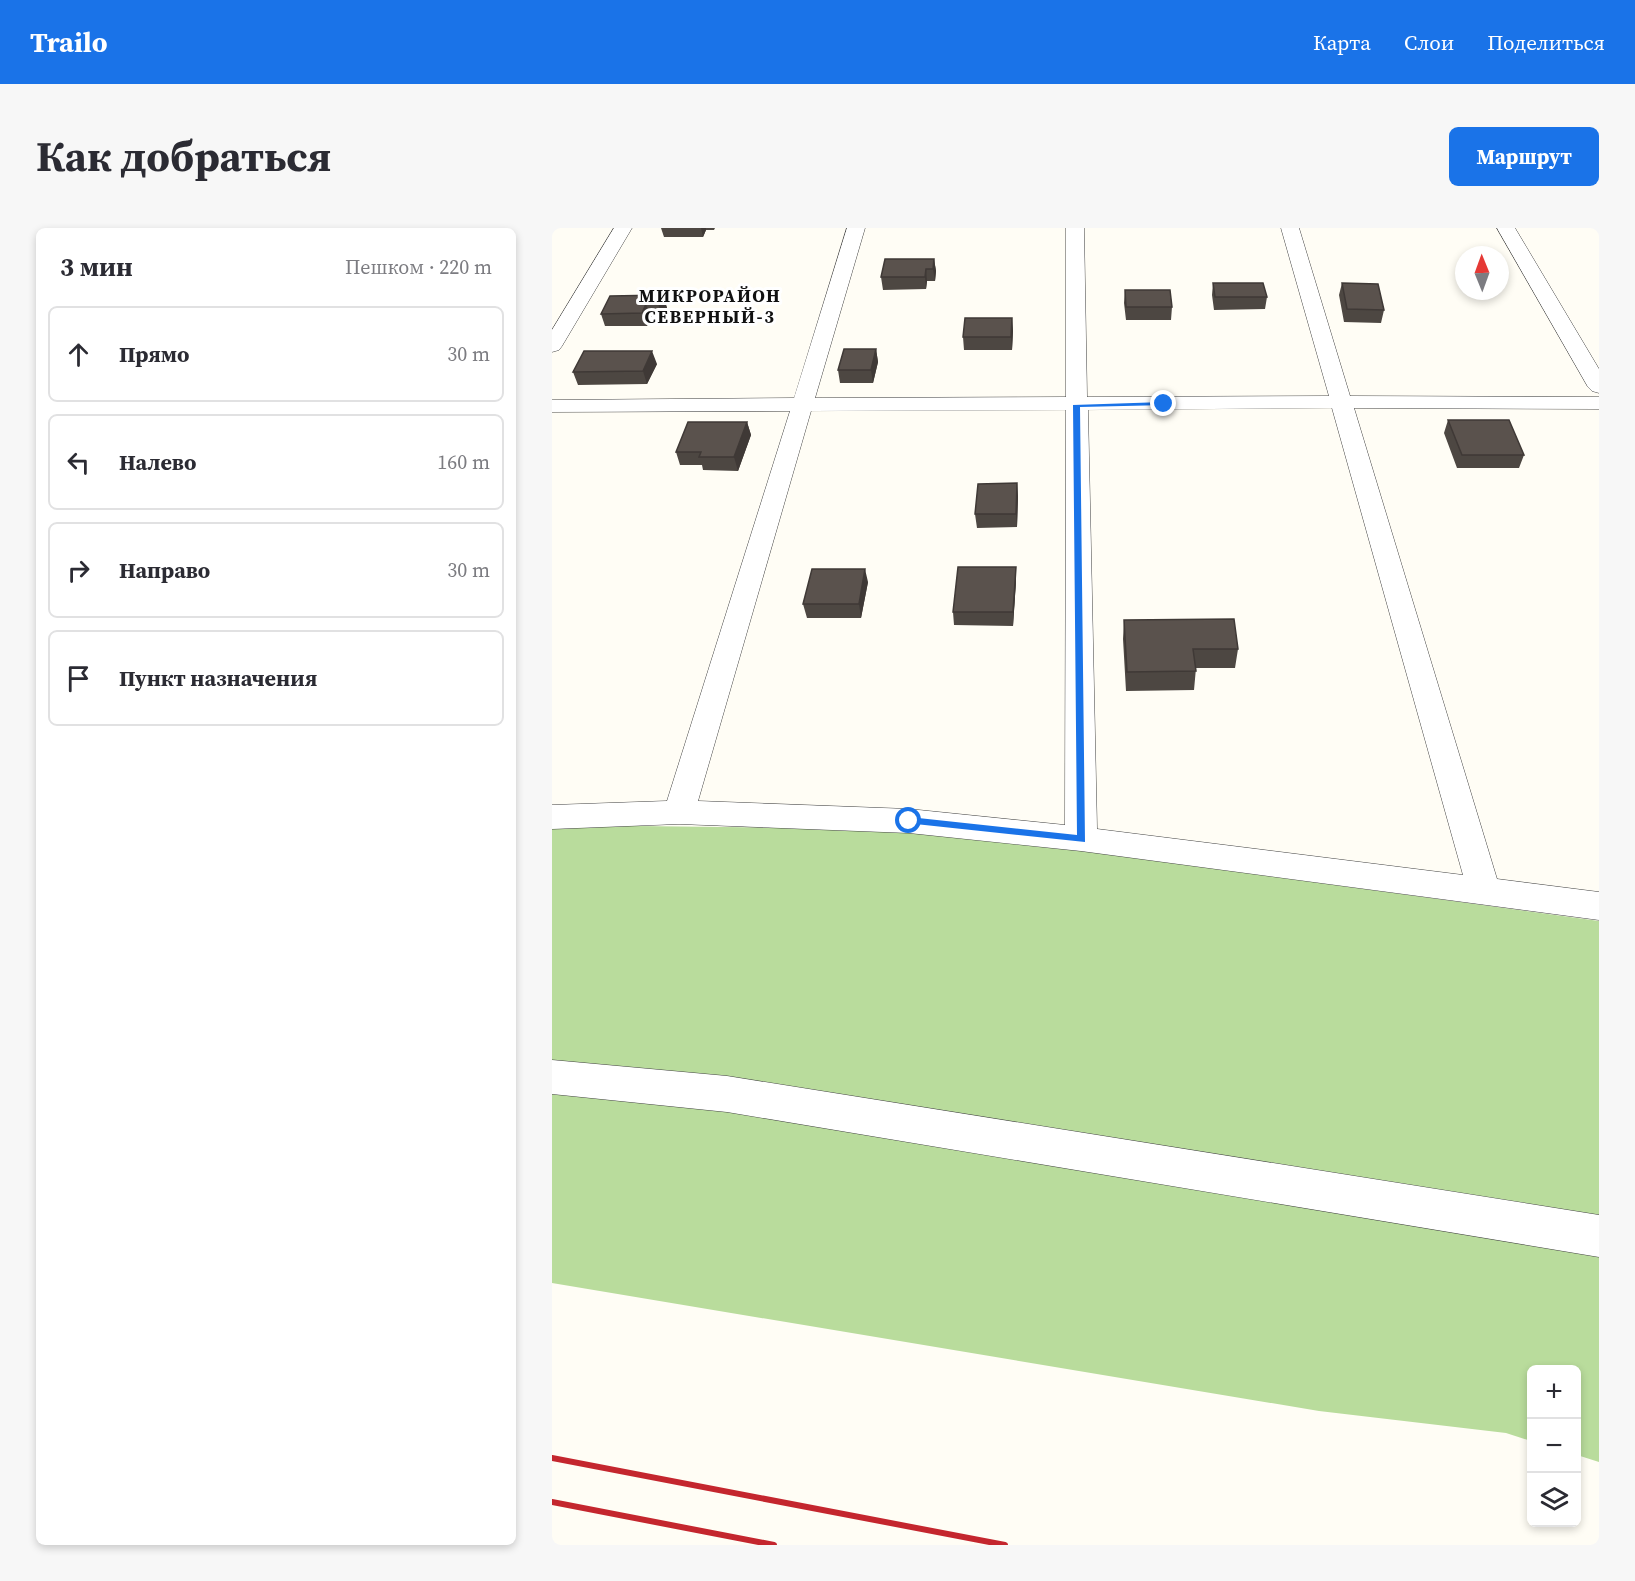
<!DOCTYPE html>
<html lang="ru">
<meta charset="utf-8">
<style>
body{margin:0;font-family:"Source Serif 4",serif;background:#f7f7f7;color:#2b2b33}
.controls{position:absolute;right:18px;bottom:18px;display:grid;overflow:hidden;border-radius:9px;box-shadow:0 3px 9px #0003}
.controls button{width:54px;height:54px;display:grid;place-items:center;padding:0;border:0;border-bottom:2px solid #e1e1e2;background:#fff;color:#2b2b33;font:30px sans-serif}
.compass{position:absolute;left:903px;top:18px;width:54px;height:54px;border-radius:50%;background:#fff;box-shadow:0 3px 9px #0003;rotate:359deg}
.stop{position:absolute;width:18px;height:18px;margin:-14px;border:4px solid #1a73e8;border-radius:50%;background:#fff}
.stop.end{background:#1a73e8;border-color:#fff;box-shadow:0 2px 6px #0008}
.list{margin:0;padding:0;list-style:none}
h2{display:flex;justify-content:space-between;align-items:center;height:78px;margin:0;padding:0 24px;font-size:26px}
h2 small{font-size:20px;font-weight:400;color:#7c7c81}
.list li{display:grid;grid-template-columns:39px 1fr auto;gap:18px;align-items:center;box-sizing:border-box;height:96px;margin:0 12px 12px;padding:0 12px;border:2px solid #e1e1e2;border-radius:9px}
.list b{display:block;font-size:22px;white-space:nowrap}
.list em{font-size:20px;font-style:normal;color:#7c7c81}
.icon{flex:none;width:33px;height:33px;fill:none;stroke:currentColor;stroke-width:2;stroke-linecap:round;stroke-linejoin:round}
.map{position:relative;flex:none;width:1047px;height:1317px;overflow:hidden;border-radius:9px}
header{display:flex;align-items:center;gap:36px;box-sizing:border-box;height:84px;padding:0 30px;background:#1a73e8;color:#fff}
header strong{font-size:28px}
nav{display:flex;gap:33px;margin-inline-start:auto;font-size:21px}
.intro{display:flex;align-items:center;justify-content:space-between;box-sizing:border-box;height:144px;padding:0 36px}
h1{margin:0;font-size:42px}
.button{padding:15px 27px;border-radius:9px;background:#1a73e8;color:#fff;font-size:21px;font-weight:700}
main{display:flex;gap:36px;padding:0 36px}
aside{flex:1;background:#fff;border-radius:9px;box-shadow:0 3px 9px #0003}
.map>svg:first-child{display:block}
.forest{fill:#b9dc9c}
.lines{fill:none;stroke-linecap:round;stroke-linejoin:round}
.minor-casing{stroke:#444;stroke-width:1}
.minor{fill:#fff;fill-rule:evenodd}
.rail{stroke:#c4262e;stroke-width:6}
.wall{fill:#4d4742}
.shaded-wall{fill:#3f3936}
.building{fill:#5a524d;stroke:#3f3936;stroke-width:1.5}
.route{fill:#1a73e8}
.labels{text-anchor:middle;stroke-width:6;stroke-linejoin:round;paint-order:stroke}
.far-district-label{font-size:18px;font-weight:bold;letter-spacing:1.5px;fill:#111;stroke:#fff}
</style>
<header>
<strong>Trailo</strong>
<nav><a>Карта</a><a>Слои</a><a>Поделиться</a></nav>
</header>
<div class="intro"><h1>Как добраться</h1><a class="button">Маршрут</a></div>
<main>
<aside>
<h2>3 мин<small>Пешком · 220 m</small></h2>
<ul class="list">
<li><svg class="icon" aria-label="ahead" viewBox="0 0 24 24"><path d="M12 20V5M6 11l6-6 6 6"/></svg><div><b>Прямо</b></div><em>30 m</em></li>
<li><svg class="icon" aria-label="left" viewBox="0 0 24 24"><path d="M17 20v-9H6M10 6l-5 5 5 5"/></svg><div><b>Налево</b></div><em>160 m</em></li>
<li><svg class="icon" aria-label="right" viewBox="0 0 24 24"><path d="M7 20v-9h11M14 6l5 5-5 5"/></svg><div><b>Направо</b></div><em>30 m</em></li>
<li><svg class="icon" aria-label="arrive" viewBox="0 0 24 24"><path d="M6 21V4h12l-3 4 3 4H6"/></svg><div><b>Пункт назначения</b></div></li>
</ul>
</aside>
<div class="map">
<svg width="1047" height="1317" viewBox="0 0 1047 1317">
<rect width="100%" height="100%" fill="#fffdf5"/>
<path class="forest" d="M0 597 347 601 492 617 1047 693V1234L1025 1227 1024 1142H980L979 1213 954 1205 767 1183 0 1055Z"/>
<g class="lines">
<g class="minor-casing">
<path id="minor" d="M62 0H80L10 118 7 122 0 124V102Z
M295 0H313L263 170 514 169V0H532L535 169 777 168 729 0H747L798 168 1047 169V181L802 180 945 651 1047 664V692L529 623 357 605 127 596 0 601V577L115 573 238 183 0 184V172L242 170ZM780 180 911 647 545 601 536 182ZM514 182 513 597 357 581 146 573 259 183Z
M945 0H963L1047 141V165L1040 163 1036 159Z
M0 832 175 848 1047 987V1029L175 884 0 866Z"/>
</g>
<use href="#minor" class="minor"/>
<path class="rail" d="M0 1230 453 1317
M0 1274 222 1317"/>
</g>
<path class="wall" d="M109 0H163L162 2H154L151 9H112Z
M382 31 384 43 383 53H375L374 61 331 62 329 49Z
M661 55 715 69 713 81 662 82 660 67Z
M790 55 832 82 829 95 792 94 787 67Z
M573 62 620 79 619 92H574L572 75Z
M111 67 115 80 111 89H99L95 98H53L49 86Z
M460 90 461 103 460 122H412L411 109Z
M324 121 326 134 321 155H288L286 142Z
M105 136 95 156 26 157 21 144Z
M896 192 972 227 967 240H905L892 205Z
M195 194 199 207 186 243 151 242 150 237H128L124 224Z
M465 255 466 269 465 299 425 300 423 286Z
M464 339V353L461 398 402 397 401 384Z
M316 354 309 390H255L251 376Z
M572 392 686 421 683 440H644L642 462 574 463 571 411Z"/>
<path class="shaded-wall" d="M149 0H154V2L151 9Z
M382 31 384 43 383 53 381 41Z
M374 41 375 53 374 61 373 49Z
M111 67 115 80 111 89 106 76Z
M94 76 99 89 95 98 90 85Z
M460 90 461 103 460 122 459 109Z
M324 121 326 134 321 155 319 142Z
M100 123 105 136 95 156 91 143Z
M195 194 199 207 186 243 182 229Z
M465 255 466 269 465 299 464 286Z
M464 339V353L461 398V384Z
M313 341 316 354 309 390 307 376Z"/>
<path class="building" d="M333 31H382L381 41H374L373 49H329Z
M661 55H711L715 69H663Z
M790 55 826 56 832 82 795 81Z
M573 62H618L620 79H574Z
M111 67 106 76H94L90 85 49 86 58 68Z
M413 90H460L459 109H411Z
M292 121H324L319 142H286Z
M32 123H100L91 143 21 144Z
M896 192H957L972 227H910Z
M136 194H195L182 229H147L149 224H124Z
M465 255 464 286H423L426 256Z
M406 339H464L461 384H401Z
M260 341H313L307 376H251Z
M682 391 686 421H641L644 443 575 444 572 392Z"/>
<path class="route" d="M612 174 615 177 528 179 533 614 354 595 352 593 357 589 525 607 521 177Z"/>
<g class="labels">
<g class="far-district-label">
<text x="158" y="74">МИКРОРАЙОН<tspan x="158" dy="21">СЕВЕРНЫЙ-3</tspan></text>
</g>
</g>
</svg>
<div class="controls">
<button>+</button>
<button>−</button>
<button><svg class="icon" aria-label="layers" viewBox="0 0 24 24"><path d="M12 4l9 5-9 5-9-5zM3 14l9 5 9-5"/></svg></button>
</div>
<svg class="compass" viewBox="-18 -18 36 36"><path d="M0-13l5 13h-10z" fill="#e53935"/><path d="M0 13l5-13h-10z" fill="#7c7c81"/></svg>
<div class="stop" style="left:357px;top:593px"></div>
<div class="stop end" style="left:612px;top:176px"></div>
</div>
</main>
